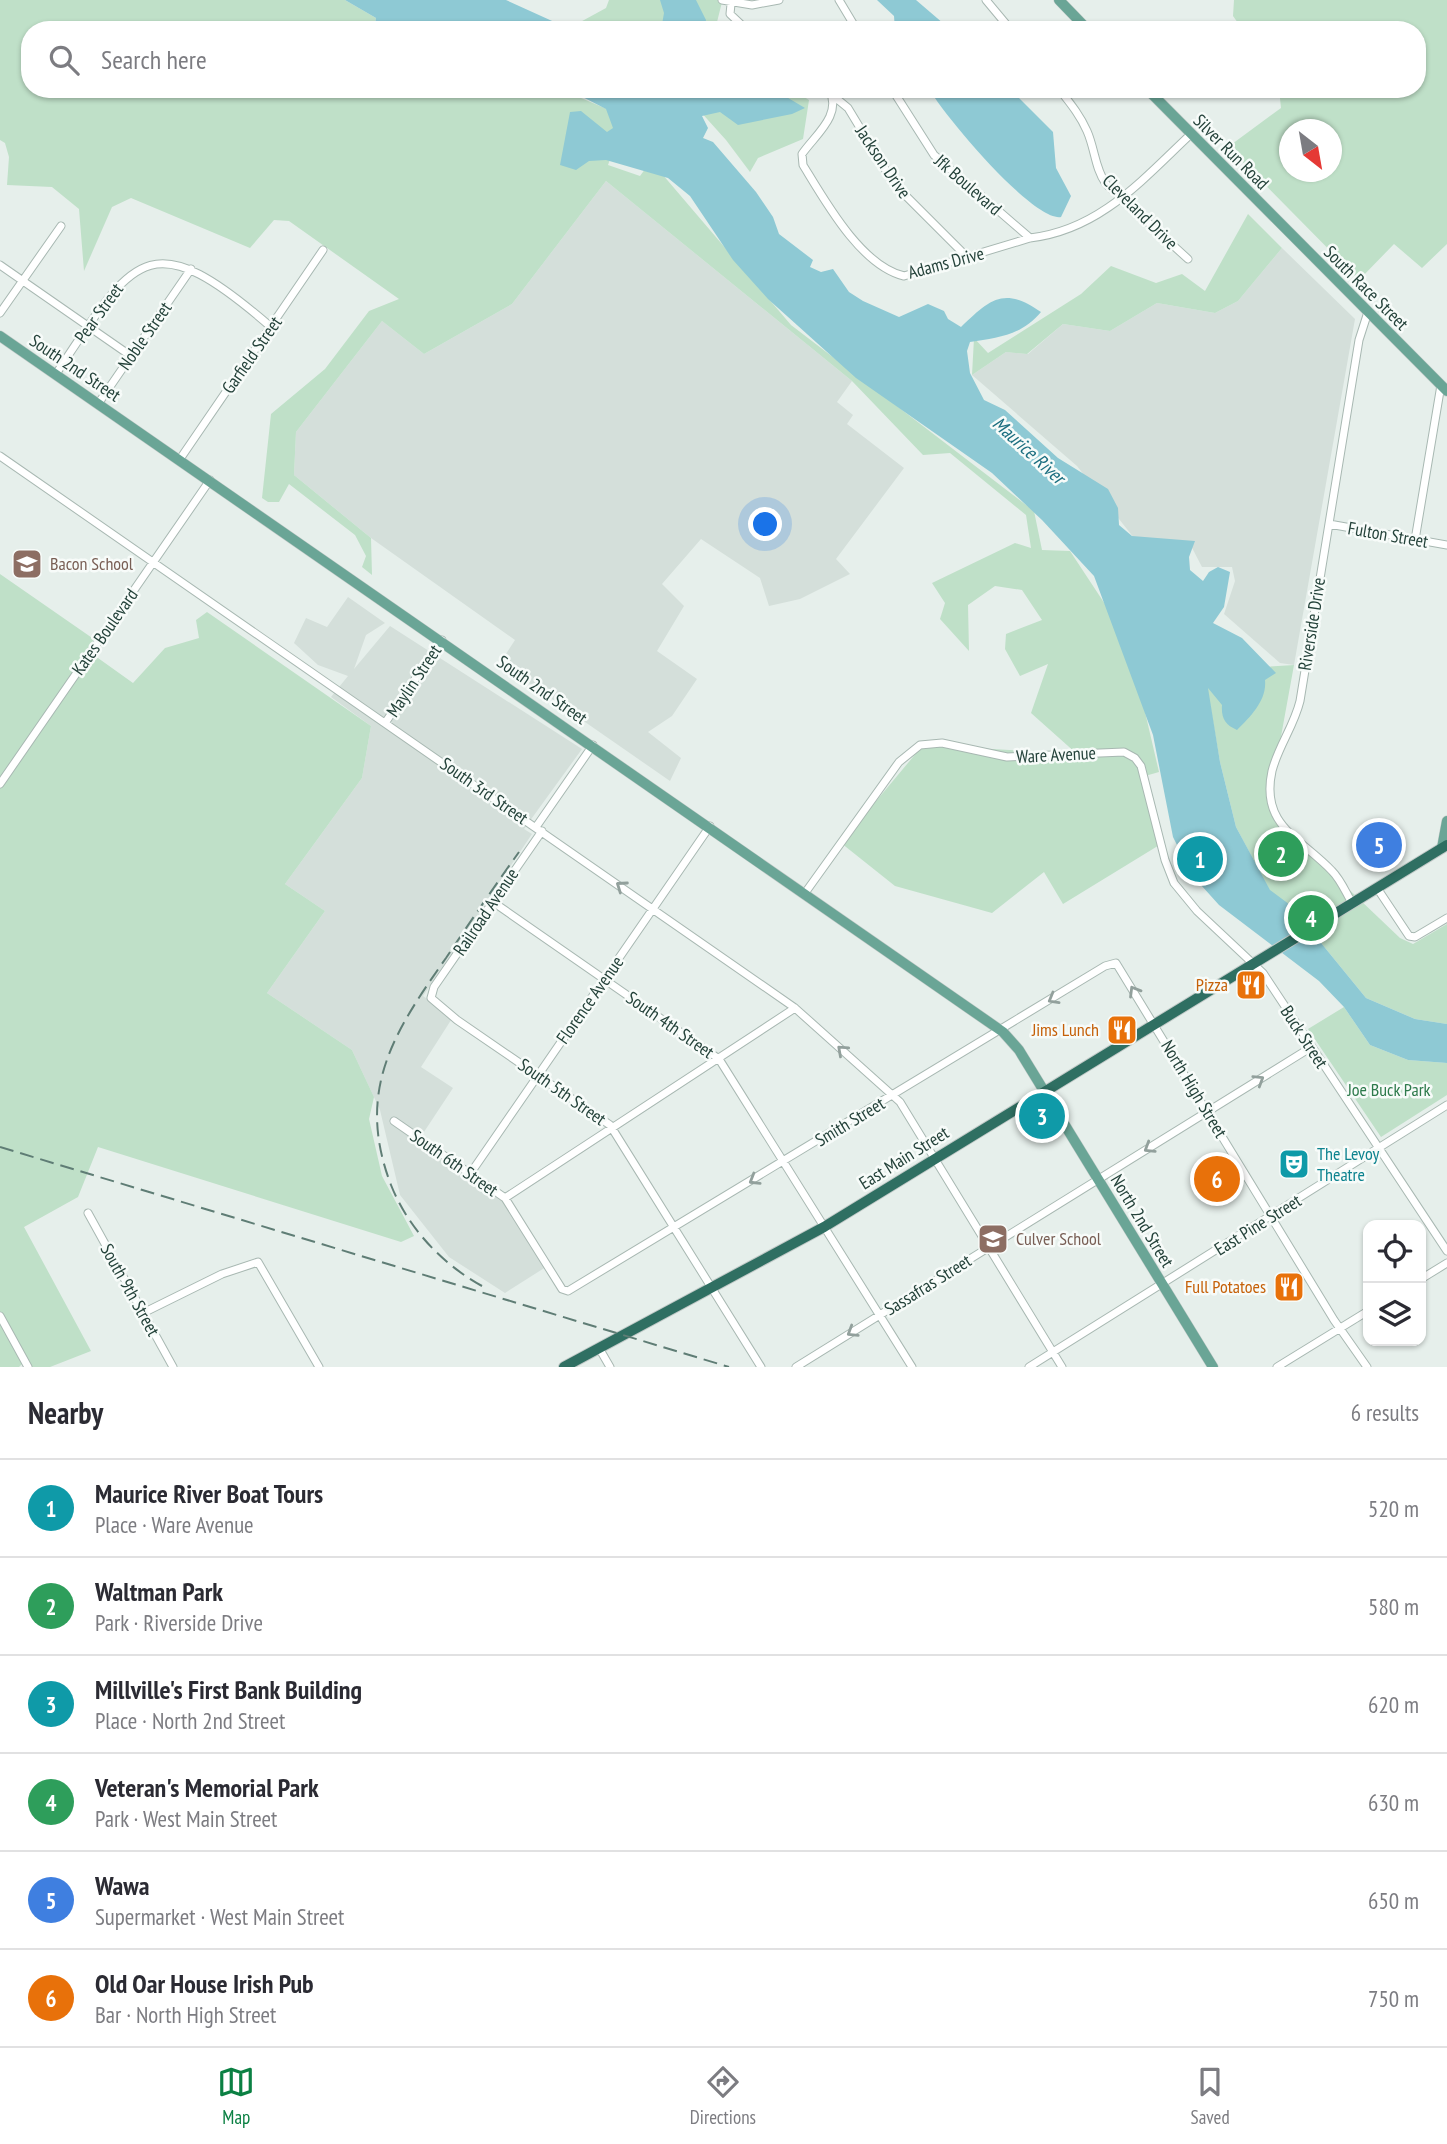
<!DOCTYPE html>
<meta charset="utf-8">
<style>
body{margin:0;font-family:"PT Sans Narrow",sans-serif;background:#f2f2f3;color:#2b2b33}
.controls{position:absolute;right:21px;bottom:21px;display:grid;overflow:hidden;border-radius:14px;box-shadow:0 2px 5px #0004}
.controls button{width:63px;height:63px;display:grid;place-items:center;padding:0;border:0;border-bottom:2px solid #e1e1e2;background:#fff;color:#2b2b33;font:35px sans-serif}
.compass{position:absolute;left:1279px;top:119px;width:63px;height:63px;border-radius:50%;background:#fff;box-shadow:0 2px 5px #0004;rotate:149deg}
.you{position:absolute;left:766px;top:525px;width:24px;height:24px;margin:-18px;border:5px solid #fff;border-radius:50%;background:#1a73e8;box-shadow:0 0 0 10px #1a73e833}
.badge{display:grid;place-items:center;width:46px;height:46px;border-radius:50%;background:#0b8043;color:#fff;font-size:23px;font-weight:700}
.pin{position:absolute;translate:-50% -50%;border:4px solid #fff;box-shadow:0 2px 7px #0006}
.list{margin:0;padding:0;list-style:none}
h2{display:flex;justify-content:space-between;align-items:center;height:91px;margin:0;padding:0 28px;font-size:30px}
h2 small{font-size:23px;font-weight:400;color:#7c7c81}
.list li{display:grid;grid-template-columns:46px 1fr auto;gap:21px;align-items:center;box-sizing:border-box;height:98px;padding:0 28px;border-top:2px solid #e1e1e2}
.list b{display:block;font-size:26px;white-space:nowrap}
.list p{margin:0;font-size:23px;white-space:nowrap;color:#7c7c81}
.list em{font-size:23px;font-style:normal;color:#7c7c81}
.icon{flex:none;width:38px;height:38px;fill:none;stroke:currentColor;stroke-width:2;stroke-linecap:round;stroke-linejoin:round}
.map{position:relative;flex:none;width:1447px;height:1367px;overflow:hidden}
.search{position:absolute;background:#fff;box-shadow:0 2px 5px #0004;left:21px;right:21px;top:21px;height:77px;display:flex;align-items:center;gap:18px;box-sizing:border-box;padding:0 24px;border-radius:28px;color:#7c7c81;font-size:26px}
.sheet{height:679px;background:#fff}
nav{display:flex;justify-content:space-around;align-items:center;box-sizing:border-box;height:98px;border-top:2px solid #e1e1e2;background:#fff;font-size:19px;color:#7c7c81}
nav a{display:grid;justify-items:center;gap:4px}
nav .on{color:#0b8043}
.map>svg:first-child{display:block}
.built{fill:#d4dfda}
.green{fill:#bfe0c8;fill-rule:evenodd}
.water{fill:#8ec9d4}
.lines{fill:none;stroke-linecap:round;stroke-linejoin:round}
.minor-casing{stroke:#a8b8b2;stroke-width:9}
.major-casing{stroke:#c2cac8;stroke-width:11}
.highway-casing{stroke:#c2cac8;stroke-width:12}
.minor{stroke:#fff;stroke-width:7}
.major{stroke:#6aa596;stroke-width:10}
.highway{stroke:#2f6f62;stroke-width:10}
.rail{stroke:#5f7d75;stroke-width:2;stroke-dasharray:14 7;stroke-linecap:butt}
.oneway{stroke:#92a09c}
.labels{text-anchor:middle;stroke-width:5;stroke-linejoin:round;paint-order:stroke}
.street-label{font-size:18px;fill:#24423a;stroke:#f7fbf9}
.education-label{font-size:18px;fill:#785e54;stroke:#f7fbf9;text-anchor:start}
.food-label{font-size:18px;fill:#c56008;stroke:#f7fbf9;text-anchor:end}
.park-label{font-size:18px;fill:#2d7a4b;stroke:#f7fbf9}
.culture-label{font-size:18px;fill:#0d838f;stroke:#f7fbf9;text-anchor:start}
.water-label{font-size:19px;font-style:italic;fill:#1c6f80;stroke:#f7fbf9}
</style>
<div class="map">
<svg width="1447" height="1367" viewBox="0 0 1447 1367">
<rect width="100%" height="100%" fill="#e6efeb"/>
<path class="built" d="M606 181 852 381 837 402 853 415 847 424 904 468 836 559 850 574 800 599 769 606 760 578 701 539 662 584 684 606 657 651 697 679 672 716 648 732 681 758 670 781 500 663 515 640 371 538 294 475 296 432 382 321 424 354 512 304Z
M1282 248 1355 319 1294 665 1280 663 1224 614 1235 581 1232 567H1202L1189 542 1138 543 1077 466 972 375 1006 352 1028 354 1063 324 1110 331 1157 303 1215 313 1238 301Z
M348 597 385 623 366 635 354 669 390 626 582 749 524 829 532 834 423 996 453 1017 421 1067 453 1088 420 1138 505 1197 549 1265 505 1293 449 1257 400 1195 380 1110 352 1050 267 993 325 911 285 884 362 778 371 726 331 697 348 676 318 665 294 643 306 618 327 627Z"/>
<path class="green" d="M0 0H345L376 18 374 30H30V89H560L614 112 621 128 608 165 640 176 651 161 791 325 1034 511 1042 550 1070 551 1128 639 1159 772 1145 776 1161 844 1063 904 1044 872 992 913 895 886 841 843 923 745 1077 754 1031 713 1048 664 1020 676 1005 649 1006 634 1042 620 1022 590 995 586 968 605 969 651 940 619 945 603 932 583 1015 543 1031 548 1026 515 950 453 923 455 852 381 606 181 512 304 424 354 382 321 296 432 294 475 371 538 372 575 362 567 366 556 355 535 289 484 279 502H268L262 498 271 414 325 369 369 311 399 299 289 221 274 220 250 248 131 198 112 207 84 271 79 209 52 187 7 185 9 157 5 143 0 140Z
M609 0H721L722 2 715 30H587L573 26 606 8Z
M1234 0H1447V244L1422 268 1394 244 1359 280 1228 147 1281 108 1279 89H1417V30H1243L1233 16ZM1290 130H1332V172H1290Z
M680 89H791L809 100 803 139 758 158 750 172 726 140Z
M1248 214 1282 248 1238 301 1215 313 1157 303 1110 331 1063 324 1027 354 1006 352 972 375 974 338 988 353 1081 294 1111 266 1156 283 1182 274 1205 291Z
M0 574 98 642 91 653 133 683 165 648 199 638 196 620 207 612 371 726 362 778 285 884 325 911 267 993 352 1050 374 1097 369 1119 382 1176 414 1236 401 1242 98 1147 78 1197 24 1227 91 1351 50 1367H27L24 1362 19 1367H0Z
M1294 665 1270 797 1274 818 1400 938 1413 944 1447 924V1024L1415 1019 1366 998 1317 938 1270 891 1236 827 1220 762 1207 687 1233 669Z
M1344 1007 1370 1045 1408 1060 1447 1063V1095L1381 1137 1308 1029Z"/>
<path class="water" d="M345 0H506L572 30H374L376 18Z
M660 0H696L706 20 704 30H661L664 13Z
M877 0H916L951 30H895L894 16Z
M567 89H773L805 108 792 114 738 125 720 112 702 116 708 128 703 138 713 142 756 192 773 217 779 234 813 260 810 267 821 272 833 269 849 292 863 301 899 317 928 304 944 311 948 319 961 327C990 299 1004 286 1041 312 1022 335 998 338 970 342L967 351 970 373 984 400 1005 410 1058 458 1108 489 1118 508 1119 525 1132 536 1195 541 1189 557 1190 570 1203 581 1209 572 1218 567 1230 572 1224 607 1213 623 1242 638 1276 673 1265 680C1267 700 1251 716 1237 730 1225 725 1221 718 1222 705L1208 688 1220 762 1236 827 1270 890 1305 916 1317 938 1366 998 1415 1019 1447 1024V1063L1408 1060 1370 1045 1344 1007 1319 981 1219 905 1192 875 1173 837 1153 735 1094 576 1042 520 992 473 856 378 768 299 733 260 690 196 668 178 606 160 589 161 576 170 560 165 570 112 581 111 607 132 613 128 606 109Z
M929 89H1010L1053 132 1056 168 1071 196 1061 217C1033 222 944 115 929 89Z"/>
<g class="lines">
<g class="minor-casing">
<path id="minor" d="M722 0 752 5 779 0
M839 0 857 30
M986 0 1011 30
M731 4 730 14 747 30
M829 89C843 115 815 135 802 154L803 165C825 201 861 266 904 276L1030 238C1100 230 1143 179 1191 134
M892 89 934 155 1030 238
M1059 89C1070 103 1080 115 1087 131 1095 149 1095 169 1106 184L1188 259
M831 94 848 108 894 184 968 258
M0 265 131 356
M0 313 61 226
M56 374C134 256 149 221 271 327
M98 404 191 269
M0 456 795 1008 900 1102 1062 1367
M180 459 323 250
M1329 524 1447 545
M1415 540 1441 385
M385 723 442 640
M0 784 210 480
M536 827 593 745
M542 831 434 987 431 998 457 1020 610 1125 761 1367
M1377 888 1409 936 1415 937 1447 918
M805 893 899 762 920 745 942 743 1007 757 1124 752 1135 758 1141 766 1165 860 1174 883 1197 911 1263 973 1447 1251
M493 902 719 1059 912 1367
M1352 903C1346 893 1341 880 1332 871 1301 838 1260 826 1272 771 1278 747 1294 726 1300 701L1359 340 1368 312
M394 1121 505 1198 562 1289 568 1291 1105 966 1116 963 1334 1320 1367 1367
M470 1174 710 826
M505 1198 795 1008
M88 1213 173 1367
M1421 1279 1447 1263
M143 1313 222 1274 258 1262 319 1367
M0 1316 28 1367
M599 1348 610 1367
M796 1367 1310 1048
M1029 1367 1447 1105
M1277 1367 1368 1311"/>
</g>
<g class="major-casing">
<path id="major" d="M1059 0 1088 30
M1147 89 1447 391
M0 336 1003 1032 1019 1050 1213 1367
M1442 848 1447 821"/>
</g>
<g class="highway-casing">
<path id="highway" d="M564 1367 824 1227 1447 845"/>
</g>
<use href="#minor" class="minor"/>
<use href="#major" class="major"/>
<use href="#highway" class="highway"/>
<path class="rail" d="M0 1147 729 1367
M482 1286C442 1264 408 1228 391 1185 355 1091 394 1032 446 958 470 922 494 887 519 852"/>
</g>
<defs><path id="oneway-chevron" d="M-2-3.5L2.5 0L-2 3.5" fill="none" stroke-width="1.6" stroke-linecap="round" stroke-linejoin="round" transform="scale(1.75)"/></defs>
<g class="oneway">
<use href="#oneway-chevron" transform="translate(621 886) rotate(-145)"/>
<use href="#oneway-chevron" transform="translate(1134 991) rotate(-121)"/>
<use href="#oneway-chevron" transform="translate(1053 999) rotate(150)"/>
<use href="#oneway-chevron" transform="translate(842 1050) rotate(-138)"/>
<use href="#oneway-chevron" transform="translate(1259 1080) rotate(-32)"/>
<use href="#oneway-chevron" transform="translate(1149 1148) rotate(148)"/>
<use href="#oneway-chevron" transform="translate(754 1180) rotate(149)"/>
<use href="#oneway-chevron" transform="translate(852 1332) rotate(148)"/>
</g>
<defs>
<g id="school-square" transform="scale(1.575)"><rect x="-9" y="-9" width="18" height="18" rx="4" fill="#8d6e63" stroke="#f7fbf9"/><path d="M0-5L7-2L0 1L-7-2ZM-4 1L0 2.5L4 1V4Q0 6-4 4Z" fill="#fff"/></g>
<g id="restaurant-square" transform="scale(1.575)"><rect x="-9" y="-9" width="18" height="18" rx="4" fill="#e8710a" stroke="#f7fbf9"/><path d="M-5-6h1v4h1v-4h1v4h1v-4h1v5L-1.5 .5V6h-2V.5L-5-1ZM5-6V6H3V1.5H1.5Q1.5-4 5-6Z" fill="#fff"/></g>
<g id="theatre-square" transform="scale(1.575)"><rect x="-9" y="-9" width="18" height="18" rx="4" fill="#0f9aa8" stroke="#f7fbf9"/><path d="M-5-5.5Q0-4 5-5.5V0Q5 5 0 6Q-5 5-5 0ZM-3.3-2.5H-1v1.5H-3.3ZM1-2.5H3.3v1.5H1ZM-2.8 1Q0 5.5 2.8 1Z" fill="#fff"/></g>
</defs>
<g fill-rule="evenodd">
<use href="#school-square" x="27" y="564"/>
<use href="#restaurant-square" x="1251" y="985"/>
<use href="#restaurant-square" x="1122" y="1030"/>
<use href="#theatre-square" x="1294" y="1164"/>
<use href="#school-square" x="993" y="1239"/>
<use href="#restaurant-square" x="1289" y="1287"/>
</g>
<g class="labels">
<g class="street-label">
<text transform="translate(1231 152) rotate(45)" y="6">Silver Run Road</text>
<text transform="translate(883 162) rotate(56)" y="6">Jackson Drive</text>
<text transform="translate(968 185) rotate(41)" y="6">Jfk Boulevard</text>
<text transform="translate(1140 212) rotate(45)" y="6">Cleveland Drive</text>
<text transform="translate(946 263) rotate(-15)" y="6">Adams Drive</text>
<text transform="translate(1366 288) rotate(45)" y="6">South Race Street</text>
<text transform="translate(99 313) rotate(-54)" y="6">Pear Street</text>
<text transform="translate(145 336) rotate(-55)" y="6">Noble Street</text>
<text transform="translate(252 355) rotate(-55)" y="6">Garfield Street</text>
<text transform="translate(75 368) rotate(34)" y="6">South 2nd Street</text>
<text transform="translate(1388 535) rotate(10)" y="6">Fulton Street</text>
<text transform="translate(1312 624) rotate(-81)" y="6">Riverside Drive</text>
<text transform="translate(105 632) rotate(-55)" y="6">Kates Boulevard</text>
<text transform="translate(414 681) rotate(-56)" y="6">Maylin Street</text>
<text transform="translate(542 690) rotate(35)" y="6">South 2nd Street</text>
<text transform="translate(1056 755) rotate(-3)" y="6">Ware Avenue</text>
<text transform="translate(484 791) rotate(35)" y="6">South 3rd Street</text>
<text transform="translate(486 912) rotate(-56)" y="6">Railroad Avenue</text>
<text transform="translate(590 1000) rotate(-55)" y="6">Florence Avenue</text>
<text transform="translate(670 1025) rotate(35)" y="6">South 4th Street</text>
<text transform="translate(1304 1037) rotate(57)" y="6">Buck Street</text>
<text transform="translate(1194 1089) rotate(59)" y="6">North High Street</text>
<text transform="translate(562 1092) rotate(35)" y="6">South 5th Street</text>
<text transform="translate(850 1122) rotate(-31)" y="6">Smith Street</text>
<text transform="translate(904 1158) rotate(-32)" y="6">East Main Street</text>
<text transform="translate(454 1163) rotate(35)" y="6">South 6th Street</text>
<text transform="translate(1142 1221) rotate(59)" y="6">North 2nd Street</text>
<text transform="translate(1258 1225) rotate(-32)" y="6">East Pine Street</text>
<text transform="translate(928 1285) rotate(-32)" y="6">Sassafras Street</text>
<text transform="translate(130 1290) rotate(61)" y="6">South 9th Street</text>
</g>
<g class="education-label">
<text x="50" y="570">Bacon School</text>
<text x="1016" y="1245">Culver School</text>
</g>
<g class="food-label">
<text x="1228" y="991">Pizza</text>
<text x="1099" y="1036">Jims Lunch</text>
<text x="1266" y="1293">Full Potatoes</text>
</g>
<g class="park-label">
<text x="1389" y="1096">Joe Buck Park</text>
</g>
<g class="culture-label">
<text x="1317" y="1160">The Levoy<tspan x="1317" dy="21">Theatre</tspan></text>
</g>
<g class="water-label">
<text transform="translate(1029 450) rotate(42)" y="7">Maurice River</text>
</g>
</g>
</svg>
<div class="controls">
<button><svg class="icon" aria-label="locate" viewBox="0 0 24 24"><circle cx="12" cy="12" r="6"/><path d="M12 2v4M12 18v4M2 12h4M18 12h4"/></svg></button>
<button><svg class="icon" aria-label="layers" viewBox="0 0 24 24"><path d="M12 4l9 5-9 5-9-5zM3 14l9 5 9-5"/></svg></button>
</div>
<svg class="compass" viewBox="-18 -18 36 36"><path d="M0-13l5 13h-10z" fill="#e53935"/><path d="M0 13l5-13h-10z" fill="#7c7c81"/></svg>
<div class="you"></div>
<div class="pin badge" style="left:1200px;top:859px;background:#0f9aa8">1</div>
<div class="pin badge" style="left:1281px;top:854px;background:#2e9e5b">2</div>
<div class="pin badge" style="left:1042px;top:1116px;background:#0f9aa8">3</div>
<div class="pin badge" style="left:1311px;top:918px;background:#2e9e5b">4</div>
<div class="pin badge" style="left:1379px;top:845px;background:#3f7fe0">5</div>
<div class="pin badge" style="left:1217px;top:1179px;background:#e8710a">6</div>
<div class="search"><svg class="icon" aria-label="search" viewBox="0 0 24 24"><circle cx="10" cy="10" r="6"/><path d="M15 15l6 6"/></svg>Search here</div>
</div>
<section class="sheet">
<h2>Nearby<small>6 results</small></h2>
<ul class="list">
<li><span class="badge" style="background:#0f9aa8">1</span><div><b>Maurice River Boat Tours</b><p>Place · Ware Avenue</p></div><em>520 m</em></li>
<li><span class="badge" style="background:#2e9e5b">2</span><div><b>Waltman Park</b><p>Park · Riverside Drive</p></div><em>580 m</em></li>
<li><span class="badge" style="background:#0f9aa8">3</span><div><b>Millville's First Bank Building</b><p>Place · North 2nd Street</p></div><em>620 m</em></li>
<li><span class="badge" style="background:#2e9e5b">4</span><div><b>Veteran's Memorial Park</b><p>Park · West Main Street</p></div><em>630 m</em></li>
<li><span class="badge" style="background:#3f7fe0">5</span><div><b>Wawa</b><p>Supermarket · West Main Street</p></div><em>650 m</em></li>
<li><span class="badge" style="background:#e8710a">6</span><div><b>Old Oar House Irish Pub</b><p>Bar · North High Street</p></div><em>750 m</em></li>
</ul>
</section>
<nav>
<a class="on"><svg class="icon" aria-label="map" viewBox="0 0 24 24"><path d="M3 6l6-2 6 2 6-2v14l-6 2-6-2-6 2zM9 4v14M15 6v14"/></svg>Map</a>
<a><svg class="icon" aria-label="directions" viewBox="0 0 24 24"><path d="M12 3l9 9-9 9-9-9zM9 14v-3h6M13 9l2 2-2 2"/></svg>Directions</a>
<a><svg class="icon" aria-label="saved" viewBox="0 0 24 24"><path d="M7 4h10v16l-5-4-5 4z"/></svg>Saved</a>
</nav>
